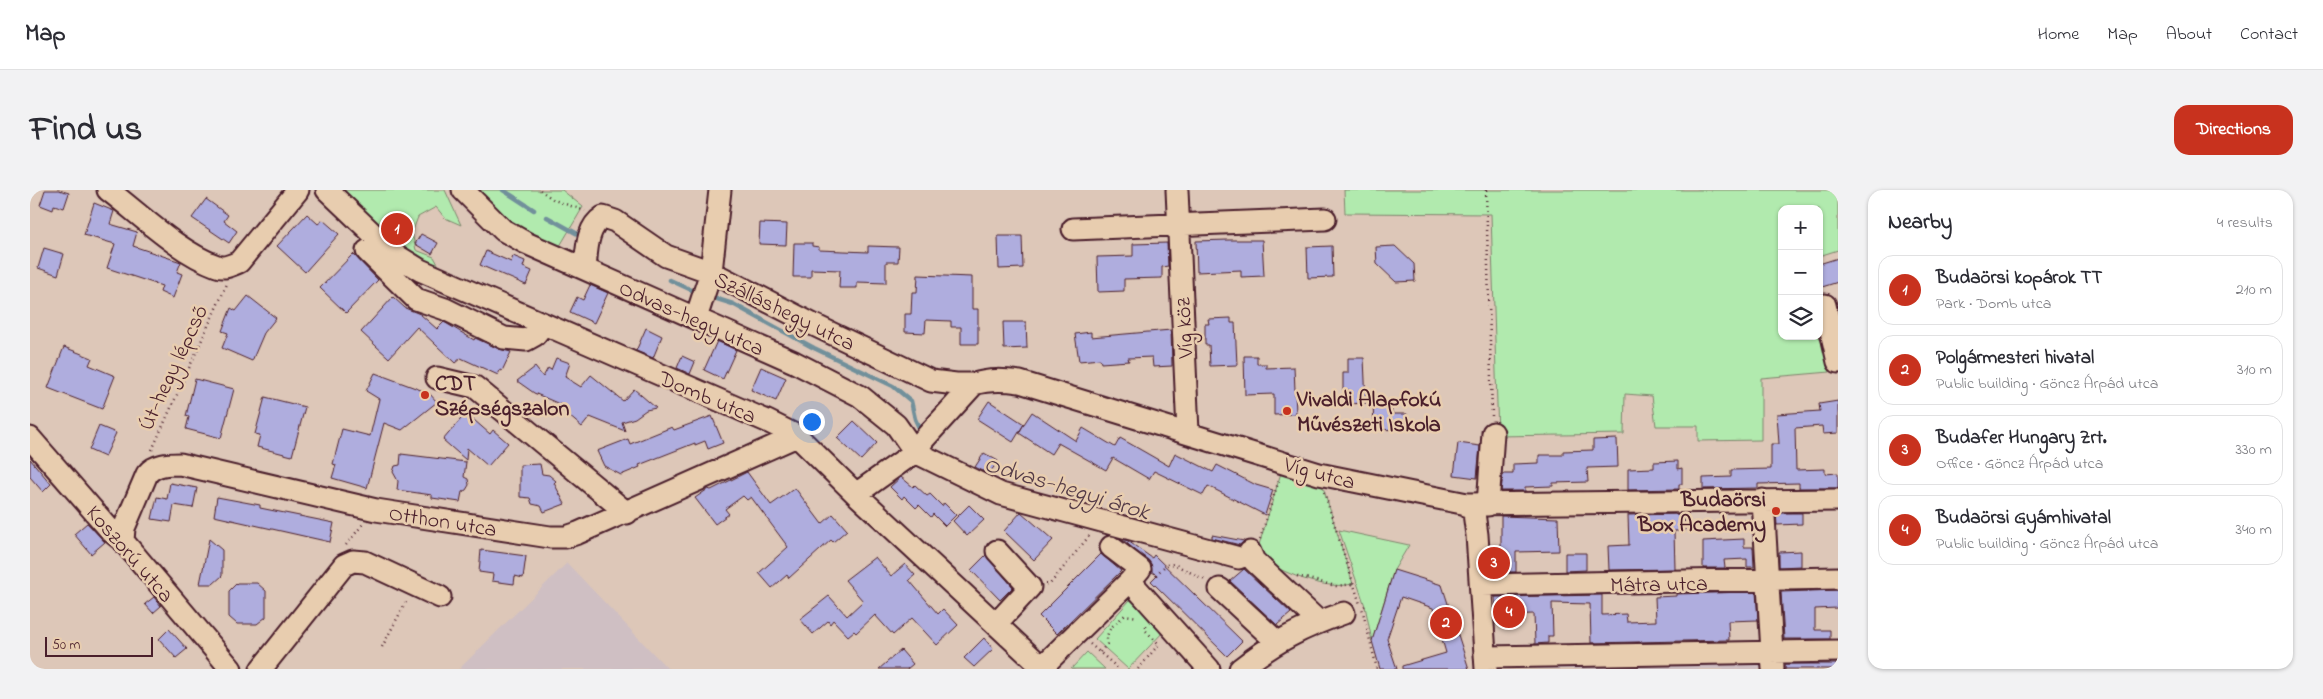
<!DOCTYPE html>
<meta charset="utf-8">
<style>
body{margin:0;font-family:"Indie Flower",sans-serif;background:#f2f2f3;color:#2b2b33}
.controls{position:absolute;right:15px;top:15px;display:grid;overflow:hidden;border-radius:10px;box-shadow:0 1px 4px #0004}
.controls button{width:45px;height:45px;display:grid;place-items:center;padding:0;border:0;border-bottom:1px solid #e1e1e2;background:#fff;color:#2b2b33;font:25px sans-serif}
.scale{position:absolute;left:15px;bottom:12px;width:108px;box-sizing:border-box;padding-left:5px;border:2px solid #4a1f2b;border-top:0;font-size:14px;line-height:18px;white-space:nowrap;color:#4a1f2b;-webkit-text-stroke:4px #e8cdaf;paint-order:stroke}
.you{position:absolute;left:781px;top:231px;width:18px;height:18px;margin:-12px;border:4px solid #fff;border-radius:50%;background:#1a73e8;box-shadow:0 0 0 8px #1a73e833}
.badge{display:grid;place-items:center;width:32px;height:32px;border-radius:50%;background:#c8321e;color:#fff;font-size:16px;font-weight:700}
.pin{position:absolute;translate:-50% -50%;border:2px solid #fff;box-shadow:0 1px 5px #0006}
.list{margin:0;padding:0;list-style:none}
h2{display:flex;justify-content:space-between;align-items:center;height:65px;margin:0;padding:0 20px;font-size:21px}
h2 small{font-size:16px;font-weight:400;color:#7c7c81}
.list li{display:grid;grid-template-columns:32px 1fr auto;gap:15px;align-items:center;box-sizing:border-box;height:70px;margin:0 10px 10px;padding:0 10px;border:1px solid #e1e1e2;border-radius:15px}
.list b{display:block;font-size:19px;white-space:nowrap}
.list p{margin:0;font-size:16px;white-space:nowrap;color:#7c7c81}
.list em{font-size:16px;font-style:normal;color:#7c7c81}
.icon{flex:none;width:28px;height:28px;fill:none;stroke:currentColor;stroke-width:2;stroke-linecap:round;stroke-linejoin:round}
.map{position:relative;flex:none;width:1808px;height:479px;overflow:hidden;border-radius:15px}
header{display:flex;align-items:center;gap:30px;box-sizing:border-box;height:70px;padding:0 25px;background:#fff;border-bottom:1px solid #e1e1e2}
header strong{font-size:24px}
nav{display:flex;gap:28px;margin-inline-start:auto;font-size:18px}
.intro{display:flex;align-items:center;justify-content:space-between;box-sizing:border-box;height:120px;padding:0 30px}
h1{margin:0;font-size:35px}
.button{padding:12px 22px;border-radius:15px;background:#c8321e;color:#fff;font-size:18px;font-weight:700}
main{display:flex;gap:30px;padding:0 30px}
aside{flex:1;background:#fff;border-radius:15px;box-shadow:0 1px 4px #0004}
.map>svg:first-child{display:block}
.built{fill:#cfbfc3}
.green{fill:#b1eaae;stroke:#7e846c}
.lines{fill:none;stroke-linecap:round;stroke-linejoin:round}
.stream{stroke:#71909b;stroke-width:4.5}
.building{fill:#afadde;stroke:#4a1f2b}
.minor-casing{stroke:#4a1f2b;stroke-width:25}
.path{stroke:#4a1f2b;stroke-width:2.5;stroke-dasharray:1 4;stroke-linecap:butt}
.minor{stroke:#e8cdaf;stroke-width:21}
.poi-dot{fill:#c8321e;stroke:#e8cdaf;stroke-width:2}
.labels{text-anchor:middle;stroke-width:5;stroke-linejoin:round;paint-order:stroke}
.street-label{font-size:22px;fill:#4a1f2b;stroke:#e8cdaf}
.poi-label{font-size:22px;font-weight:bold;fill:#4a1f2b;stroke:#e8cdaf;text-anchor:start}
.water-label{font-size:24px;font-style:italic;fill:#543b47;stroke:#e8cdaf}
</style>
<header>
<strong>Map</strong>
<nav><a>Home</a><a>Map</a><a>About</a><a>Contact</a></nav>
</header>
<div class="intro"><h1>Find us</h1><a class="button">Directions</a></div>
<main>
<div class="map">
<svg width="1808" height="479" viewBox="0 0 1808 479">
<rect width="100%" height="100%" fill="#ddc7b8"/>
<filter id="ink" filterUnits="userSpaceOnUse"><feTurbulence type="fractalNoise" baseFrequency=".02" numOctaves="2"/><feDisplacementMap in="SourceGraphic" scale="10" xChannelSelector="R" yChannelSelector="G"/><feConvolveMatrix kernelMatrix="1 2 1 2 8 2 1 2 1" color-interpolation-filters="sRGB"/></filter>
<g filter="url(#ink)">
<path class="built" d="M537 373 638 479H429Z
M1737 471 1738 479H1508V477Z"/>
<path class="green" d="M297 0H415L431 35 415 28 406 17 388 27 382 43 386 60 404 67 409 76 380 63 341 31Z
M433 0H532L553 17 524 66Z
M1314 0H1808V60L1789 66V19H1752V146H1789V144L1800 182 1731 188V250L1668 251V236H1626L1622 206 1595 204 1594 244 1468 246 1461 24 1315 23Z
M1254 273 1289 284 1323 394C1289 401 1255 381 1225 368Z
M1309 340 1379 355 1364 380 1342 451 1335 416Z
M1100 410 1135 440 1098 479 1065 449Z
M1057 462 1075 479H1041Z"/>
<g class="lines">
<path class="stream" d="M473 0 504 20
M517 27 553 47
M640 90 668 103
M684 108 703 114 784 158 863 196 881 211 885 229 892 244"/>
</g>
<path class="building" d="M15 0H29L39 3 34 18 24 15 23 20 10 15Z
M176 9 198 25 194 31 207 41 199 53 162 28Z
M64 13 84 21 80 34 107 42 103 56 151 72 147 82 152 84 143 108 130 102 132 96 77 78 85 54 54 45Z
M277 24 288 34 293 30 309 44 275 82 247 56Z
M730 33 757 34 756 55 729 54Z
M391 44 408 53 402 64 385 54Z
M968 46H992L993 78 969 79Z
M1198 50H1232L1234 86 1211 87V80L1167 82 1166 51Z
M764 53H782V56L789 57V60L838 62V56L869 57 868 72H856V93L827 92V98H809L810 80 781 79V87H763Z
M1137 53 1138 76 1132 77V88L1094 89V101L1068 102 1067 67 1103 66V54Z
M1302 56 1303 87 1278 88 1277 57Z
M1365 56 1384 74 1385 91 1366 92 1347 74 1346 57Z
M14 58 34 64 28 85 8 78Z
M456 61 481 72 483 66 495 71 493 77 502 81 496 95 450 75Z
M323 64 348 90 316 123 290 98Z
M1808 68V92L1789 98V74Z
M888 85 942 87V119H948V154H931V137H921V131L896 130 895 143 875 142V124H881L882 102H887Z
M560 95 578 103 564 133 540 122 547 107 553 110Z
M218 106 246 128 234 143 222 171 192 158 198 143 192 141 201 118 206 121Z
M363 107 375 118 390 124 407 139 414 132 444 150 445 148 469 159 481 162 472 181 470 180 468 185 431 168 425 173 387 137 359 168 331 142Z
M1201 128V133H1205L1207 175 1180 176 1179 155H1175V134H1179L1178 129Z
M973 132H996L997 158 974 159Z
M616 138 632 146 623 168 606 161Z
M1141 140 1142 176 1123 177 1122 167 1098 168 1099 171 1071 173 1070 169 1049 171 1045 144 1061 142V147Z
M687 151 706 160 693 189 674 180Z
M34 157 62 168 59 175 85 186 72 219 18 198Z
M652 166 665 172 660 184 647 178Z
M1214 166H1227V174H1236V178L1264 177 1266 224 1244 225V204L1215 205Z
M526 168 540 173 535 187 551 197 561 185 593 211 604 199 626 218 616 220 605 228 592 232 595 241 560 227 552 237 531 219 534 216 504 203 487 191 505 177 513 187 518 178 521 180Z
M1318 168H1334L1336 213 1319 214V200H1313V183H1318Z
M731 177 756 188 746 211 721 200Z
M345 183 399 203 407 212 372 240 354 233 337 298 302 288 306 275 303 274 312 239 340 246 349 209 336 201Z
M165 189 204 199 191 248 156 239 159 227 156 226Z
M235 207 275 217 262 266 227 257 230 245 225 244Z
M1361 210 1362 224H1377V239L1344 240 1343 211Z
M959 211 994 234 1002 222 1046 251 1053 238 1085 257 1090 248 1139 276 1145 263 1183 282 1187 275 1226 295 1243 300 1235 325 1178 296 1173 305 1124 281 1119 289 1083 268 1076 280 1028 253 1021 264 989 243 994 234 983 252 947 229Z
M1808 211V243L1793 244 1792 236 1765 238 1766 280 1795 279V284L1808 283V298H1769V293L1728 294V298L1673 299V288L1701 287V280L1741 279V254H1749L1747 224 1790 221 1789 214Z
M436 223 460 244 463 240 478 253 458 276 437 258 436 270 413 250Z
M682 226 693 253 678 259 675 251 665 255V253L609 275 610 277 591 285 574 276 567 261 598 249 600 254 642 237 644 240Z
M824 231 847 253 831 270 807 248Z
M69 236 86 243 75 267 59 260Z
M1587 249 1588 277 1557 278 1558 292 1523 293V296L1495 297V301H1471L1473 284H1483V274L1509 273V265H1533V261L1563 260V250Z
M1428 253 1450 256 1447 288 1424 285Z
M954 263 968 271 959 284 945 277Z
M371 264 436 272 434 287 438 289 439 295 436 300 432 302 430 312 402 308V305L367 300 368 291 363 282 365 276 370 275Z
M0 269 21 294 13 302 0 287Z
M1648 271V279L1652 278V294H1649V299L1598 300V279L1624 278V272Z
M510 274 512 284 519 285 526 291 524 293 535 314 514 322 511 316 502 314 500 308 490 307V275Z
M717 282 741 315 765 298 792 334 803 324 817 340 803 352 801 350 759 388 757 385 742 398 729 383 758 357 721 307 717 310 713 306 695 319 699 324 685 334 665 308 678 299 681 300Z
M871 287 883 297 885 295 897 306 900 304 912 316 914 313 926 325 915 336 903 324 901 327 889 315 886 318 874 306 872 309 860 297Z
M140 293 167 298 163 318 144 315 141 332 122 329 127 307 137 309Z
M187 307 230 315V318L304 333 300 352 184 326Z
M939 315 954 330 937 346 923 331Z
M991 322 1023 350 1004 370 974 341Z
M1746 323H1772V334L1747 335Z
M1654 324 1655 341H1644L1645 379 1579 380 1578 356 1599 355 1598 325Z
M1471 326 1528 328 1529 361 1486 362V382H1462L1460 359H1471Z
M57 333 75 352 61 364 44 344Z
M1182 345 1214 351 1210 355 1182 348Z
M179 349 192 360V386L183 394H170Z
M1092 349 1098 351 1122 368 1124 365 1212 451 1197 466 1121 391 1127 385 1122 382 1121 374Z
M1714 349V357H1723L1724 377H1717V369L1694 370 1695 378H1673V351Z
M451 360 496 366 493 388 485 386 484 394 462 391 463 384 449 382Z
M1771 361V376L1749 377V362Z
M1535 363H1556V380L1535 381Z
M1071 364 1091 381 1027 444 1009 426Z
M956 365 983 397 970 410 941 380Z
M845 367 861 386 875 374 885 385 879 390 908 424 913 419 928 435 907 455 882 428 863 445 845 425 826 443 824 441 818 446 803 430 800 434 798 431 783 444 770 429 799 406 817 426 833 411 815 390Z
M1214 379 1261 423 1247 435 1200 391Z
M1364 380 1412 395 1439 479H1372V476L1416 463 1403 418 1371 407 1357 449 1367 479H1350L1342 451Z
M207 393H227L236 401V427L227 434H207L199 427V401Z
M1808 400 1807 418 1785 419V440H1800V449H1754L1751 402Z
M1718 402H1726L1728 430 1698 431 1699 450 1561 453 1560 414 1522 413 1523 446H1518V453L1505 454 1504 424 1466 425 1465 407 1572 405V425L1596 424 1597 432 1626 431 1625 407 1646 406V404Z
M124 407 131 416 123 423 115 414Z
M139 439 157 459 146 468 129 449Z
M954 448 963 459 944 477 934 468Z
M871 460 883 474 877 479H849Z
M1755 474H1807V479H1755Z"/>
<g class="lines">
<g class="minor-casing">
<path id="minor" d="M78 0C111 25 148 62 187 76 194 79 202 75 209 72L268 0
M297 0 364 64 390 80 737 231 767 246 826 304 1014 479
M433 0 473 40 496 53 764 172 830 206 866 235 885 262 971 304 1209 368
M1147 0 1158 242
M1043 39 1295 29
M337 61 386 109 415 119 474 148 496 150 505 145 513 135
M555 79C557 61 556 38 573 27L585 31 636 66 681 82 784 135 901 191 926 194H944
M1795 115 1808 172
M666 128 681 82 690 0
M407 188 445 197 597 323
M0 248 82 342 93 351 201 479
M826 304 885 262 894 249 944 194C959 189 974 190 990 192L1289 284 1437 314 1808 310
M1733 310 1743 479
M1437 314 1444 323 1447 345 1456 479
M1458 315 1463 243
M93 351 94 338 117 284C125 274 139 274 150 274L346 320 520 347H536L548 343 767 246
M1081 357 1110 379 1100 391
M1220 362 1224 371 1289 432
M1451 395 1808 388
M1190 399 1247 452
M966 434 1000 397 967 361
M1456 467 1808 461
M1012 477 1100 391 1179 479
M231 479 314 375 323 371 335 372 410 407
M1210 479C1246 451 1271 438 1314 423"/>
</g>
<path class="path" d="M510 0 524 10 555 21
M1456 0 1462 226
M122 260 197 94
M1294 302 1330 414
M1230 349 1249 290
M316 355 333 334
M1126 385 1136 375 1144 374 1177 391
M1267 386 1306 396 1324 394
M1016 394H1020L1060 345
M1335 416 1332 418 1347 479
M1116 436V441L1129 454
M1060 454 1089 479
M352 457 377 410
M1070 462 1077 454C1076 437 1084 436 1095 425L1108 427
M1108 479 1130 453"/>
<use href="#minor" class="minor"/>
</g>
</g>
<g class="poi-dot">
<circle cx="395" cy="205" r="5"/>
<circle cx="1257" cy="221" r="5"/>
<circle cx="1746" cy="321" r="5"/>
</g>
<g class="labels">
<g class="street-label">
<text transform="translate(755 120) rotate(26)" y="8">Szálláshegy utca</text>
<text transform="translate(662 127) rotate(24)" y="8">Odvas-hegy utca</text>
<text transform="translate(1153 138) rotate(-93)" y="8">Víg köz</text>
<text transform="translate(142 177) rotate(-65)" y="8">Út-hegy lépcső</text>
<text transform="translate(678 206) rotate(23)" y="8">Domb utca</text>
<text transform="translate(1290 282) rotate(15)" y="8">Víg utca</text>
<text transform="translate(413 330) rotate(9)" y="8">Otthon utca</text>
<text transform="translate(101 363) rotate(49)" y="8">Koszorú utca</text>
<text transform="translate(1629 393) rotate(-1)" y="8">Mátra utca</text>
</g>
<g class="poi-label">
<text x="405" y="200">CDT<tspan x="405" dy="25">Szépségszalon</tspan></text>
<text x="1267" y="216">Vivaldi Alapfokú<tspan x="1267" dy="25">Művészeti Iskola</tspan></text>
<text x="1736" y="316" text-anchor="end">Budaörsi<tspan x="1736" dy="25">Box Academy</tspan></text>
</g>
<g class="water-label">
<text transform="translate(1037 297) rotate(17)" y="8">Odvas-hegyi árok</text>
</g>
</g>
</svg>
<div class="controls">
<button>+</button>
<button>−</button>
<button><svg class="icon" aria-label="layers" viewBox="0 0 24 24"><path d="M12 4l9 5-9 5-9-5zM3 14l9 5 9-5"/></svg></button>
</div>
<div class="scale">50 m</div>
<div class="you"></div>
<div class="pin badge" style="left:367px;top:39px">1</div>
<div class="pin badge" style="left:1416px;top:433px">2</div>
<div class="pin badge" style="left:1464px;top:373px">3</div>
<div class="pin badge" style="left:1479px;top:422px">4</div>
</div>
<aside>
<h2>Nearby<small>4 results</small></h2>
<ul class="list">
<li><span class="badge">1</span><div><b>Budaörsi kopárok TT</b><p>Park · Domb utca</p></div><em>210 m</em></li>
<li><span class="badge">2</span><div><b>Polgármesteri hivatal</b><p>Public building · Göncz Árpád utca</p></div><em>310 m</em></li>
<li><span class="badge">3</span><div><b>Budafer Hungary Zrt.</b><p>Office · Göncz Árpád utca</p></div><em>330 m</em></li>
<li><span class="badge">4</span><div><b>Budaörsi Gyámhivatal</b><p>Public building · Göncz Árpád utca</p></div><em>340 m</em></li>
</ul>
</aside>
</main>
